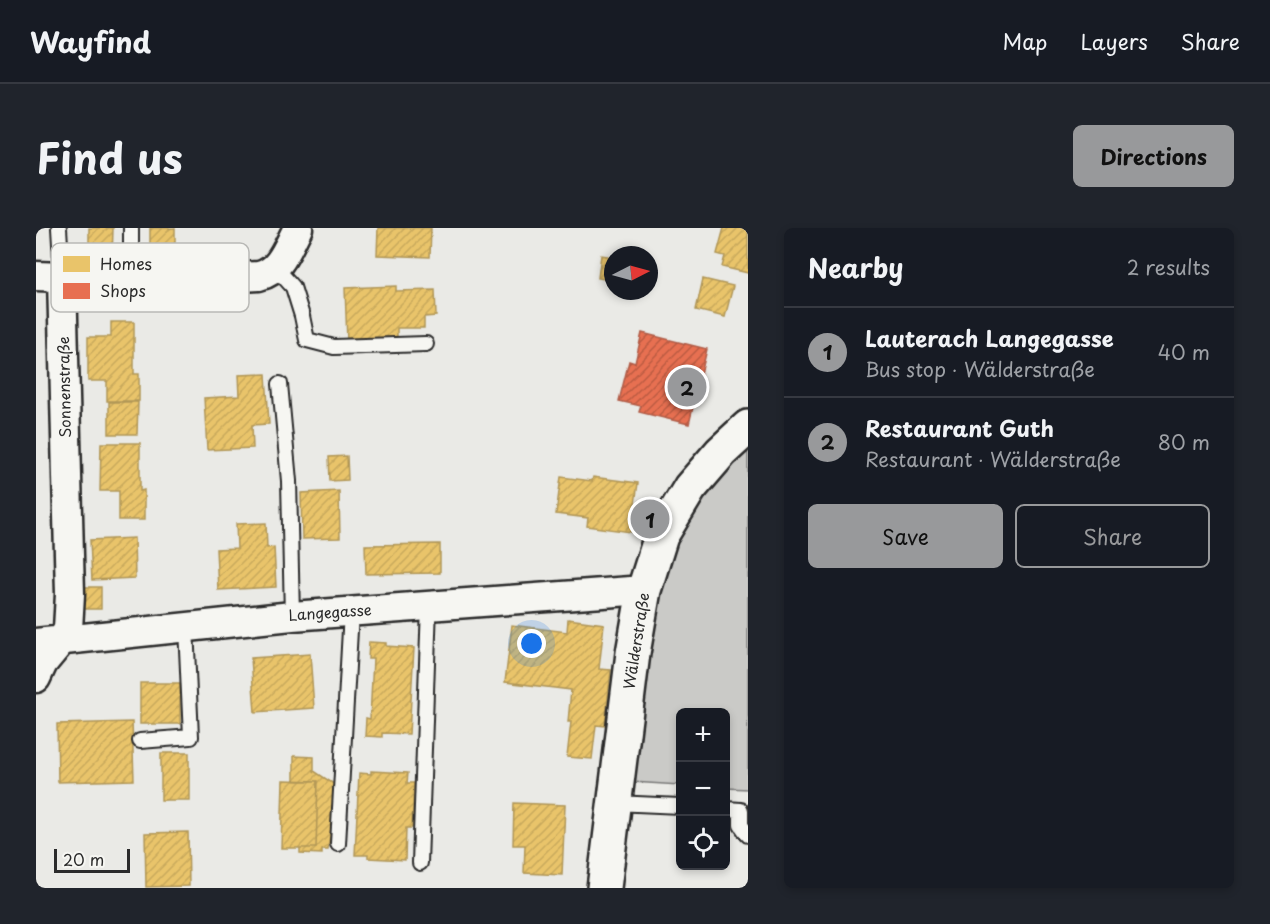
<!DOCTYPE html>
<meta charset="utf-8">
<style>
body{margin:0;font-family:"Playpen Sans",sans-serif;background:#20242c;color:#f1f3f6}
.controls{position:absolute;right:18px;bottom:18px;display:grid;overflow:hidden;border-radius:9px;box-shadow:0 3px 9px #0003}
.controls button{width:54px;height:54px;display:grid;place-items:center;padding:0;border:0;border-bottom:2px solid #363941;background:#171b24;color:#f1f3f6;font:30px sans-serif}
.compass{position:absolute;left:568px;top:18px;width:54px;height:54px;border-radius:50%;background:#171b24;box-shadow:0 3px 9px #0003;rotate:84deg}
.scale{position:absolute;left:18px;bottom:15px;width:76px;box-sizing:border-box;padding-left:6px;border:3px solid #2b2b2b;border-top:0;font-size:16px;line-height:21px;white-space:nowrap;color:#2b2b2b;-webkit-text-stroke:4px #f6f6f2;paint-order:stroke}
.you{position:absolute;left:496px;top:416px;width:21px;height:21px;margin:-15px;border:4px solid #fff;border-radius:50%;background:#1a73e8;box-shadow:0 0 0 9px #1a73e833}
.badge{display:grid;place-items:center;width:39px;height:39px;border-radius:50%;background:#98999b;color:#111;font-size:20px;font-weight:700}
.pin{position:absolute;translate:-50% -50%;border:3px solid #fff;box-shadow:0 2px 6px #0006}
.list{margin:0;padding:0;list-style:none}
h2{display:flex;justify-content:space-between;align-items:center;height:78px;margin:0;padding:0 24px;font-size:26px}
h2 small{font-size:20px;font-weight:400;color:#9ea1a6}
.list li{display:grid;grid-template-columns:39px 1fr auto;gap:18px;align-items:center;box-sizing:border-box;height:90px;padding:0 24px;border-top:2px solid #363941}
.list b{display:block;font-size:22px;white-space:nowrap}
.list p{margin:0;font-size:20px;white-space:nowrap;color:#9ea1a6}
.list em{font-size:20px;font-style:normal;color:#9ea1a6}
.actions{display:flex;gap:12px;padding:18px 24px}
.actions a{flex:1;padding:14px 0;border:2px solid #98999b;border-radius:9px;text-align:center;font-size:21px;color:#98999b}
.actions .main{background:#98999b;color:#111}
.icon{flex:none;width:33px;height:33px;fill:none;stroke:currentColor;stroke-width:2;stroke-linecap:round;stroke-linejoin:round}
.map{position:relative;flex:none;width:712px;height:660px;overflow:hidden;border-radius:9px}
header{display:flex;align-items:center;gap:36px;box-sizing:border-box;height:84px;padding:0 30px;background:#171b24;border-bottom:2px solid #363941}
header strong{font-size:28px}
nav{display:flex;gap:33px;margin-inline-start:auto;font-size:21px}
.intro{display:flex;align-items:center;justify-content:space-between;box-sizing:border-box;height:144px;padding:0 36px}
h1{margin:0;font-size:42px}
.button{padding:15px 27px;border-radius:9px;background:#98999b;color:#111;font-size:21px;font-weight:700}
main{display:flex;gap:36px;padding:0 36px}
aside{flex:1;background:#171b24;border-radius:9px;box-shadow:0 3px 9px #0003}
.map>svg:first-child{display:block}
.green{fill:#cacac7;stroke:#7a7a79;stroke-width:1.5}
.homes{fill:url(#homes-hatch);stroke:#b09657;stroke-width:1.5}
.shops{fill:url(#shops-hatch);stroke:#af5b46;stroke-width:1.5}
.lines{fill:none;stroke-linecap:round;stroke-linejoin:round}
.service-casing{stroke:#2b2b2b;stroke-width:18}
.minor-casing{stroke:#2b2b2b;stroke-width:33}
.secondary-casing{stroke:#2b2b2b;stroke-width:38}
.service{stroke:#f6f6f2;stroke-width:14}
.minor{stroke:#f6f6f2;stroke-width:28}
.secondary{stroke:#f6f6f2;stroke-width:33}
.labels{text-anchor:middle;stroke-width:6;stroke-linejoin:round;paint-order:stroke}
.street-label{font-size:15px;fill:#2b2b2b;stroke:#f6f6f2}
.key{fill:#f6f6f2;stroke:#b9b9b6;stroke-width:1.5}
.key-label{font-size:16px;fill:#2b2b2b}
</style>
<header>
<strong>Wayfind</strong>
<nav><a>Map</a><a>Layers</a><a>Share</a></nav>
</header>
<div class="intro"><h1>Find us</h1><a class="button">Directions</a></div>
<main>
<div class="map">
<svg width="712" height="660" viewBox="0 0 712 660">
<defs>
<pattern id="homes-hatch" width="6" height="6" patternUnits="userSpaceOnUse" patternTransform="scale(1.5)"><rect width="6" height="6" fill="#e9c46a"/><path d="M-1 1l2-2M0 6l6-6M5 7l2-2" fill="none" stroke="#c8a95c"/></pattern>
<pattern id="shops-hatch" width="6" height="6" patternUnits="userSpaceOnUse" patternTransform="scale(1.5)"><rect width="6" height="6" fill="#e76f51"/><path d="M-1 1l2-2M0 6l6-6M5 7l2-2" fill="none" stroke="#bb5b43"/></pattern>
</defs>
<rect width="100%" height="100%" fill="#eaeae6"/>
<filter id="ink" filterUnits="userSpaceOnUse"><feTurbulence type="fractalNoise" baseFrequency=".0167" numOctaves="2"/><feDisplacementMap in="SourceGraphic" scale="12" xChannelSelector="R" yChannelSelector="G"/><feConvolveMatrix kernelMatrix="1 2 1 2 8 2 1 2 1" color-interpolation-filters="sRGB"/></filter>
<g filter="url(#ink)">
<path class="green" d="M712 219V561L690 560V484H644V557L596 554 619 382 643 301 680 247Z"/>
<path class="homes" d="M53 0H77L76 33H53Z
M114 0H139V26H114Z
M342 0H395L394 29 341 27Z
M688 0H712V45L686 39 689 28 681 26Z
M565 27 577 29V56H574V52L562 50Z
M667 51 697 58 689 89 660 82Z
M360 58V63L399 62 400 88 388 89V100H361V112L311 114 309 60Z
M75 94H98V146H103V173H71V153H52V109H75Z
M230 146 233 196 216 197 217 220 171 222 168 170 203 168 202 147Z
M73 174H102L101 206H73Z
M65 215H104V263L108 262V292H83V263H64Z
M311 228 312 252 294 253 293 229Z
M525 249 556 253 557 249 602 255 595 304 551 298 552 290 520 286Z
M303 263 304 310 266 311 265 265Z
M230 295 231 320 238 319 240 359 182 362 180 321 201 320 200 296Z
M98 310 99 350 56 352 54 312Z
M404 316V345L330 346 329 317Z
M46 359H65V381H46Z
M532 391 568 396 563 441 575 442 569 498 560 497 556 531 531 529 535 494H532L535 462 469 454 476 397 531 404Z
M333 414 350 415V418L378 420 373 506 346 505V509L329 508 330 490 334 491 337 431H332Z
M274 426 278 480 219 484 215 430Z
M104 455H144V496H104Z
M96 494 98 552 22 554 21 496Z
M125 525H153V572H125Z
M258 528 278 529V543L301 558 292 622H286V626L264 625V620H280L282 553H258Z
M335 543 372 545 371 555H378L376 600H370L369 632 332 630V627H319L323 545 335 546Z
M247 552 282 553 280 620H245Z
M478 575 529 577 526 647 488 645 489 617H477Z
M152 604 153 658 110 659 109 605Z"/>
<path class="shops" d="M606 105 671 121 653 196 603 184 605 178 583 173 593 133 599 135Z"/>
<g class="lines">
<g class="service-casing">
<path id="service" d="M23 0 26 50
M95 0V52
M240 40 257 59 266 88 271 112 298 119 390 116
M244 156 253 253 256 388
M104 513 155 509 150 399
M579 575 644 578
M690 581 705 582V597L712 607
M302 616 315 384
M384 635 393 378"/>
</g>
<g class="minor-casing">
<path id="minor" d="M0 48 132 53 223 48C245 43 252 18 262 0
M0 415 256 388 608 362
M0 450 7 435 26 412 32 401 34 366 26 50"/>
</g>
<g class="secondary-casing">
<path id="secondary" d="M568 660 597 425 608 362 625 308 654 260 685 224 712 199"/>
</g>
<use href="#service" class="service"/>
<use href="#minor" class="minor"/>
<use href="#secondary" class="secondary"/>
</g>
</g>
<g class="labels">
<g class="street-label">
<text transform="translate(29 159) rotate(-91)" y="5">Sonnenstraße</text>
<text transform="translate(294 385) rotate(-4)" y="5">Langegasse</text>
<text transform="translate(601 413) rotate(-81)" y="5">Wälderstraße</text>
</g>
</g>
<rect x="15" y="15" width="198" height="69" rx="9" class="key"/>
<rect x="27" y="28" width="27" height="16" fill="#e9c46a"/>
<rect x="27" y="55" width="27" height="16" fill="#e76f51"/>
<g class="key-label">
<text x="64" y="42">Homes</text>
<text x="64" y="69">Shops</text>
</g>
</svg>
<div class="controls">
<button>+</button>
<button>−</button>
<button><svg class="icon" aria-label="locate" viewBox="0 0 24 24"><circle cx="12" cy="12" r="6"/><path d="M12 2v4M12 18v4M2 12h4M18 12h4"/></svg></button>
</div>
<svg class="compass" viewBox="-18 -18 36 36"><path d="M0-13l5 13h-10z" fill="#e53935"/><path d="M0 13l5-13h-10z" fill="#9ea1a6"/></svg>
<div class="scale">20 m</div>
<div class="you"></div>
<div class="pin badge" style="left:614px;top:291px">1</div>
<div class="pin badge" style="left:651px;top:159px">2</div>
</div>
<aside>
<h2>Nearby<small>2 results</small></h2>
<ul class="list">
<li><span class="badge">1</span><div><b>Lauterach Langegasse</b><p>Bus stop · Wälderstraße</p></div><em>40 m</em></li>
<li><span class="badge">2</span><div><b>Restaurant Guth</b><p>Restaurant · Wälderstraße</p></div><em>80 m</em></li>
</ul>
<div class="actions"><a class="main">Save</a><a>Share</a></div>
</aside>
</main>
